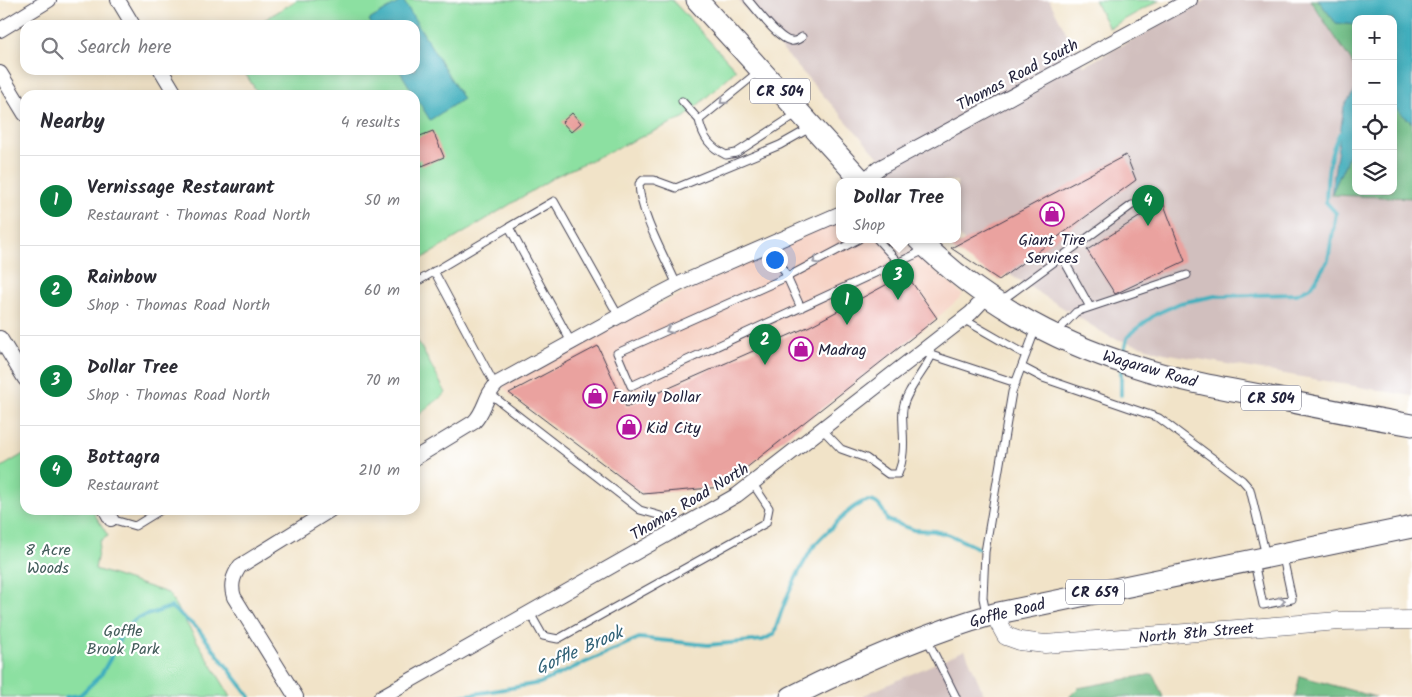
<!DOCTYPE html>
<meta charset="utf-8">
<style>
body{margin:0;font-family:Kalam,sans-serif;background:#f2f2f3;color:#2b2b33}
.controls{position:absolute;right:15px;top:15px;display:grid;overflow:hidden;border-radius:10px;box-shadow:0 2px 12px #0003}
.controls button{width:45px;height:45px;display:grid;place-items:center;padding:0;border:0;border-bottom:1px solid #e1e1e2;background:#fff;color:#2b2b33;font:25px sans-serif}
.you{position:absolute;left:774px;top:259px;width:18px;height:18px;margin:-12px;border:4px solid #fff;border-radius:50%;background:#1a73e8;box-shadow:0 0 0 8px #1a73e833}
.badge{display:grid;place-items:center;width:32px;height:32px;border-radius:50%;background:#0b8043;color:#fff;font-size:16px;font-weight:700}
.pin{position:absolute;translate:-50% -41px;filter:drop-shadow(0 1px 2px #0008)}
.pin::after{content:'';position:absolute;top:26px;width:18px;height:15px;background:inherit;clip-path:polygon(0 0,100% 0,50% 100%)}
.popup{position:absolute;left:836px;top:178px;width:125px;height:65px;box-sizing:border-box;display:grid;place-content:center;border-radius:10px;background:#fff;filter:drop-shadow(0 1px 4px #0005);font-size:16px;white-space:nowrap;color:#7c7c81}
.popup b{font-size:19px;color:#2b2b33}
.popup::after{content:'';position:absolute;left:50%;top:100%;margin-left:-10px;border:10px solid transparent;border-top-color:#fff}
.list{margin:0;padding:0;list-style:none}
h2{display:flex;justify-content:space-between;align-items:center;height:65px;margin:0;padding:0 20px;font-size:21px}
h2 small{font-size:16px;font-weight:400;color:#7c7c81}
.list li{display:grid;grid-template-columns:32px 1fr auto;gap:15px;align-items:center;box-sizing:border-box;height:90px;padding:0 20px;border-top:1px solid #e1e1e2}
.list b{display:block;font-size:19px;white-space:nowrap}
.list p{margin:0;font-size:16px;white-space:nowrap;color:#7c7c81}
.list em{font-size:16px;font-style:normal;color:#7c7c81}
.icon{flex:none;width:28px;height:28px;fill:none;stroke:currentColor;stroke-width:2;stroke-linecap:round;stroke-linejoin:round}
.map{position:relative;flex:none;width:1412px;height:697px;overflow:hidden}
.search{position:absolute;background:#fff;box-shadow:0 2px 12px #0003;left:20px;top:20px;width:400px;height:55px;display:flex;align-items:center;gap:12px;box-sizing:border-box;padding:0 18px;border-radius:15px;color:#7c7c81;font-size:19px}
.panel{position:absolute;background:#fff;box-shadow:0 2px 12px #0003;left:20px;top:90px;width:400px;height:425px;border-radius:15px}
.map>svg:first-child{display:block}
.built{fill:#f6d2c4}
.industrial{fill:#d1bfbe}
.green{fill:#8ce0a1;stroke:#57816e}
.forest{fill:#71be87;stroke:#4a7061}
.water{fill:#40afbd;stroke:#31687c}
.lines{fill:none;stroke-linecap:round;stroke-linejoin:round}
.stream{stroke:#40afbd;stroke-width:4}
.building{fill:#eaa29f}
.service-casing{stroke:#413f50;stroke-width:9}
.minor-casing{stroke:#413f50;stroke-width:16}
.tertiary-casing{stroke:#413f50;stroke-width:19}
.primary-casing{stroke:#413f50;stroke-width:23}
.service{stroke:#fff;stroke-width:7}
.minor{stroke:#fff;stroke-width:14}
.tertiary{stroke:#fff;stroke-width:18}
.primary{stroke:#fff;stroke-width:21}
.oneway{stroke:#9c9ca7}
.labels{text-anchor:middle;stroke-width:4.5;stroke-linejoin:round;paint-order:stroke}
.shield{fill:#fff;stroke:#646476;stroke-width:1}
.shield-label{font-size:15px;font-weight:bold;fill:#22223b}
.street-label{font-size:16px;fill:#22223b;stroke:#fff}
.poi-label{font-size:16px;fill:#22223b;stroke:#fff;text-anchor:start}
.park-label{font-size:16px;fill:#425b5a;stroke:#fff}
.water-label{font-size:18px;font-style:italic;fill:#306176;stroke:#fff}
</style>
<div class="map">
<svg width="1412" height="697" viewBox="0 0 1412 697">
<rect width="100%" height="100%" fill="#fff"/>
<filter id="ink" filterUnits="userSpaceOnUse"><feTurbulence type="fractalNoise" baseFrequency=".02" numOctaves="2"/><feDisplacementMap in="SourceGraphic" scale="10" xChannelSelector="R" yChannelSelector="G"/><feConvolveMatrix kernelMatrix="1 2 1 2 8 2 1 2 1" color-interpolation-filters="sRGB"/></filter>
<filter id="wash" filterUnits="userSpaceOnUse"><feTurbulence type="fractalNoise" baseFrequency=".0096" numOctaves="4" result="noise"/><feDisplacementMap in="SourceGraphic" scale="20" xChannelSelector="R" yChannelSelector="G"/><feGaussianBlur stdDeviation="1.12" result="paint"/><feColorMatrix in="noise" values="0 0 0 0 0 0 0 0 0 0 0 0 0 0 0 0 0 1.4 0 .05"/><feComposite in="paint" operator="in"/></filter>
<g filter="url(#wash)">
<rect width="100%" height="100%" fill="#f1e3c8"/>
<path class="built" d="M839 220V239H900L963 295 937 318 722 487 643 494 502 387 596 335 774 250Z"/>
<path class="industrial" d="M738 0H1049L1084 66 1206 0H1310L1356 68V89L1344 106 1331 195 1412 198V396L1164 353 1110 337 980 256 957 234V181H900Z
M965 650 985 697H860Z"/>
<path class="green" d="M297 0H672L736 70 685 117 556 176 415 263V95H259L243 70H415V25H256Z
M1094 0H1160L1109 28Z
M415 336 446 393 415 418Z
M25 453V510H92L108 536 100 541 95 569 168 593 231 697H0V468Z"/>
<path class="forest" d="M1310 0H1318L1336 23 1356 25V68Z
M1393 106 1412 123V198L1331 195 1356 140V191H1393Z
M1153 674 1163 697H1069L1078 688Z
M1300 676 1375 697H1295Z"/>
<path class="water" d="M403 0 463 99 430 120 399 70H415V25H372L369 20Z
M1318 0H1412V123L1393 106V19H1356V25L1336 23Z
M1356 89V140L1331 195 1344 106Z"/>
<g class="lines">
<path class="stream" d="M1123 355 1127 338 1132 332 1156 314 1180 303 1215 296 1297 294 1312 286 1328 260 1336 213 1326 202C1327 179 1328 154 1340 133
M1121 395V370
M66 697 80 695 101 675 115 650 123 630 138 618 171 607 198 629 250 697
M456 697 540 683 639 638 708 645 763 640 774 634C782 606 796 575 811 550 817 541 827 533 834 525 852 507 875 484 887 520L914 530 934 531 950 535 980 549"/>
</g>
<g id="blocks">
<path class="building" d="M572 113 581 123 571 132 562 122Z
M433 131 444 157 422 166 420 159 415 161V138Z
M1126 155 1136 180 999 280 951 248Z
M1163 202 1185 261 1115 294 1087 250Z
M906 274 937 318 722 487 643 494 509 393 598 346 626 407 810 326Z"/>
</g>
</g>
<g filter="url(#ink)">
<use href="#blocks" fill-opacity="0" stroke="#413f50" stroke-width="1"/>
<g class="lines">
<g class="service-casing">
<path id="service" d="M748 0C757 10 779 40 791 41 796 42 799 39 802 37
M758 72 699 120C703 138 710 147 726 155L736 153 798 113
M682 101 699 120
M859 239 787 277 617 353 631 386 925 250
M877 239 898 262
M772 244 801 308
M1062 257 1090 307
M434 271 495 385
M415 283 509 227
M677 285C665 257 640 214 639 184L643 180H654L676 188 780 145 810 128
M1001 301 1132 205
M963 319 1026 355
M1056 333 1076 312 1187 275
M571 342 509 227 554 201 618 315
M928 354 1016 383
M1022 367 1043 378 1159 418 1242 480 1250 489 1266 556
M489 393 640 510 661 516 676 530
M822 429 841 449 866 458 888 474H898C904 459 904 445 903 429 903 422 902 415 903 409 904 394 925 370 932 355
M111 519 135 526 161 510
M1254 562 1263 605 1292 599 1283 557
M530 613 543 636 558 639 766 523 769 508 753 484
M986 613 983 598 985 552 1012 392 1036 328
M927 639 956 697"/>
</g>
<g class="minor-casing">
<path id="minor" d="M118 0 133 25
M0 30 49 0
M161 70 176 95
M0 73 25 114
M863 181 879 168 1190 0
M0 338 25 379
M415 458 474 422C486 410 485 394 498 383L650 299 681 283 839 214
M106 510 111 519
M296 697 234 597C230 585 233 576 240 566L330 510
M381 697 737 495 971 313 987 296"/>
</g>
<g class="tertiary-casing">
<path id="tertiary" d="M994 614 1006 636 1020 641 1045 644 1339 621 1412 620"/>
</g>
<g class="primary-casing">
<path id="primary" d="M697 0 862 181
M918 239C976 297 1052 341 1131 365 1173 379 1216 387 1260 395 1310 406 1361 416 1412 425
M791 697C856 664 924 634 994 614L1412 527"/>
</g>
<use href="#service" class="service"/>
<use href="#minor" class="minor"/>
<use href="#tertiary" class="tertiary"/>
<use href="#primary" class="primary"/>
</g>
<defs><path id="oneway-chevron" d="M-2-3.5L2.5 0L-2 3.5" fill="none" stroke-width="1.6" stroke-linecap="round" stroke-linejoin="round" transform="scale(1.25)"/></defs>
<g class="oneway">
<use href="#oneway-chevron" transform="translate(723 101) rotate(140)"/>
<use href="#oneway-chevron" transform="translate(816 261) rotate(152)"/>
<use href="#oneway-chevron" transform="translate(669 330) rotate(156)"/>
<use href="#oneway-chevron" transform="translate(1282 601) rotate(-12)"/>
</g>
</g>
<defs>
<g id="shop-ring" transform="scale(1.25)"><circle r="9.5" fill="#fff" stroke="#b5179e" stroke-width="1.5"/><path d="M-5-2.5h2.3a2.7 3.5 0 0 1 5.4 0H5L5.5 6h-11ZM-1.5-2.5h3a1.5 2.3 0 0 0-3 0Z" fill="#b5179e"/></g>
</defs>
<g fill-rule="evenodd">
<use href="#shop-ring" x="1052" y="214"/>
<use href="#shop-ring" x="801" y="349"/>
<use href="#shop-ring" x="595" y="396"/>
<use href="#shop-ring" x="629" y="427"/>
</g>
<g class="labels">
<g class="shield">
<rect x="750" y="78.5" width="60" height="25" rx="4"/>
<rect x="1241" y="385.5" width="60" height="25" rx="4"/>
<rect x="1066" y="579.5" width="58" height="25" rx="4"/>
</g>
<g class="shield-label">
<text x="780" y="96">CR 504</text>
<text x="1271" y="403">CR 504</text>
<text x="1095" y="597">CR 659</text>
</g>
<g class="street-label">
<text transform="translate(1017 74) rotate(-28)" y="6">Thomas Road South</text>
<text transform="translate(1150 368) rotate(16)" y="6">Wagaraw Road</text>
<text transform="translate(689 501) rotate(-31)" y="6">Thomas Road North</text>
<text transform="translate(1007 612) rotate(-14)" y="6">Goffle Road</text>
<text transform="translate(1196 632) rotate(-5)" y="6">North 8th Street</text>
</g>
<g class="poi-label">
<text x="1052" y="245" text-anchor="middle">Giant Tire<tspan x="1052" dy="18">Services</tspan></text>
<text x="818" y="355">Madrag</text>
<text x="612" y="402">Family Dollar</text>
<text x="646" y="433">Kid City</text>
</g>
<g class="park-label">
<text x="48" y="555">8 Acre<tspan x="48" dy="18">Woods</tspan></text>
<text x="123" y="636">Goffle<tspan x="123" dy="18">Brook Park</tspan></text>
</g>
<g class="water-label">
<text transform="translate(579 650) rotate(-24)" y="6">Goffle Brook</text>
</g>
</g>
</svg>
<div class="controls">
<button>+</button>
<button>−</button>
<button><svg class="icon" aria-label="locate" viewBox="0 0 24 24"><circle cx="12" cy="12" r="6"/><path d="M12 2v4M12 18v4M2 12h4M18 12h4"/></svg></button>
<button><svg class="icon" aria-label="layers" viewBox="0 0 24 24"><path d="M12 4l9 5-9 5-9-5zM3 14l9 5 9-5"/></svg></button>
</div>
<div class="you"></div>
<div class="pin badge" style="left:847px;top:325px">1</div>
<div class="pin badge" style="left:765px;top:365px">2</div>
<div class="pin badge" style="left:898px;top:300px">3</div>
<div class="popup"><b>Dollar Tree</b>Shop</div>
<div class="pin badge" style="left:1148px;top:226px">4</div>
<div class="search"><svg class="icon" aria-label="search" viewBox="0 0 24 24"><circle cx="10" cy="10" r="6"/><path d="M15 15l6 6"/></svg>Search here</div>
<section class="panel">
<h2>Nearby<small>4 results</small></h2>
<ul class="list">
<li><span class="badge">1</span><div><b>Vernissage Restaurant</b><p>Restaurant · Thomas Road North</p></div><em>50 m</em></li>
<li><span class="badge">2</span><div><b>Rainbow</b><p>Shop · Thomas Road North</p></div><em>60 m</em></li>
<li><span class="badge">3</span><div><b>Dollar Tree</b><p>Shop · Thomas Road North</p></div><em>70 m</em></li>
<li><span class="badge">4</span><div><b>Bottagra</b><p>Restaurant</p></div><em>210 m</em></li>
</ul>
</section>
</div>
